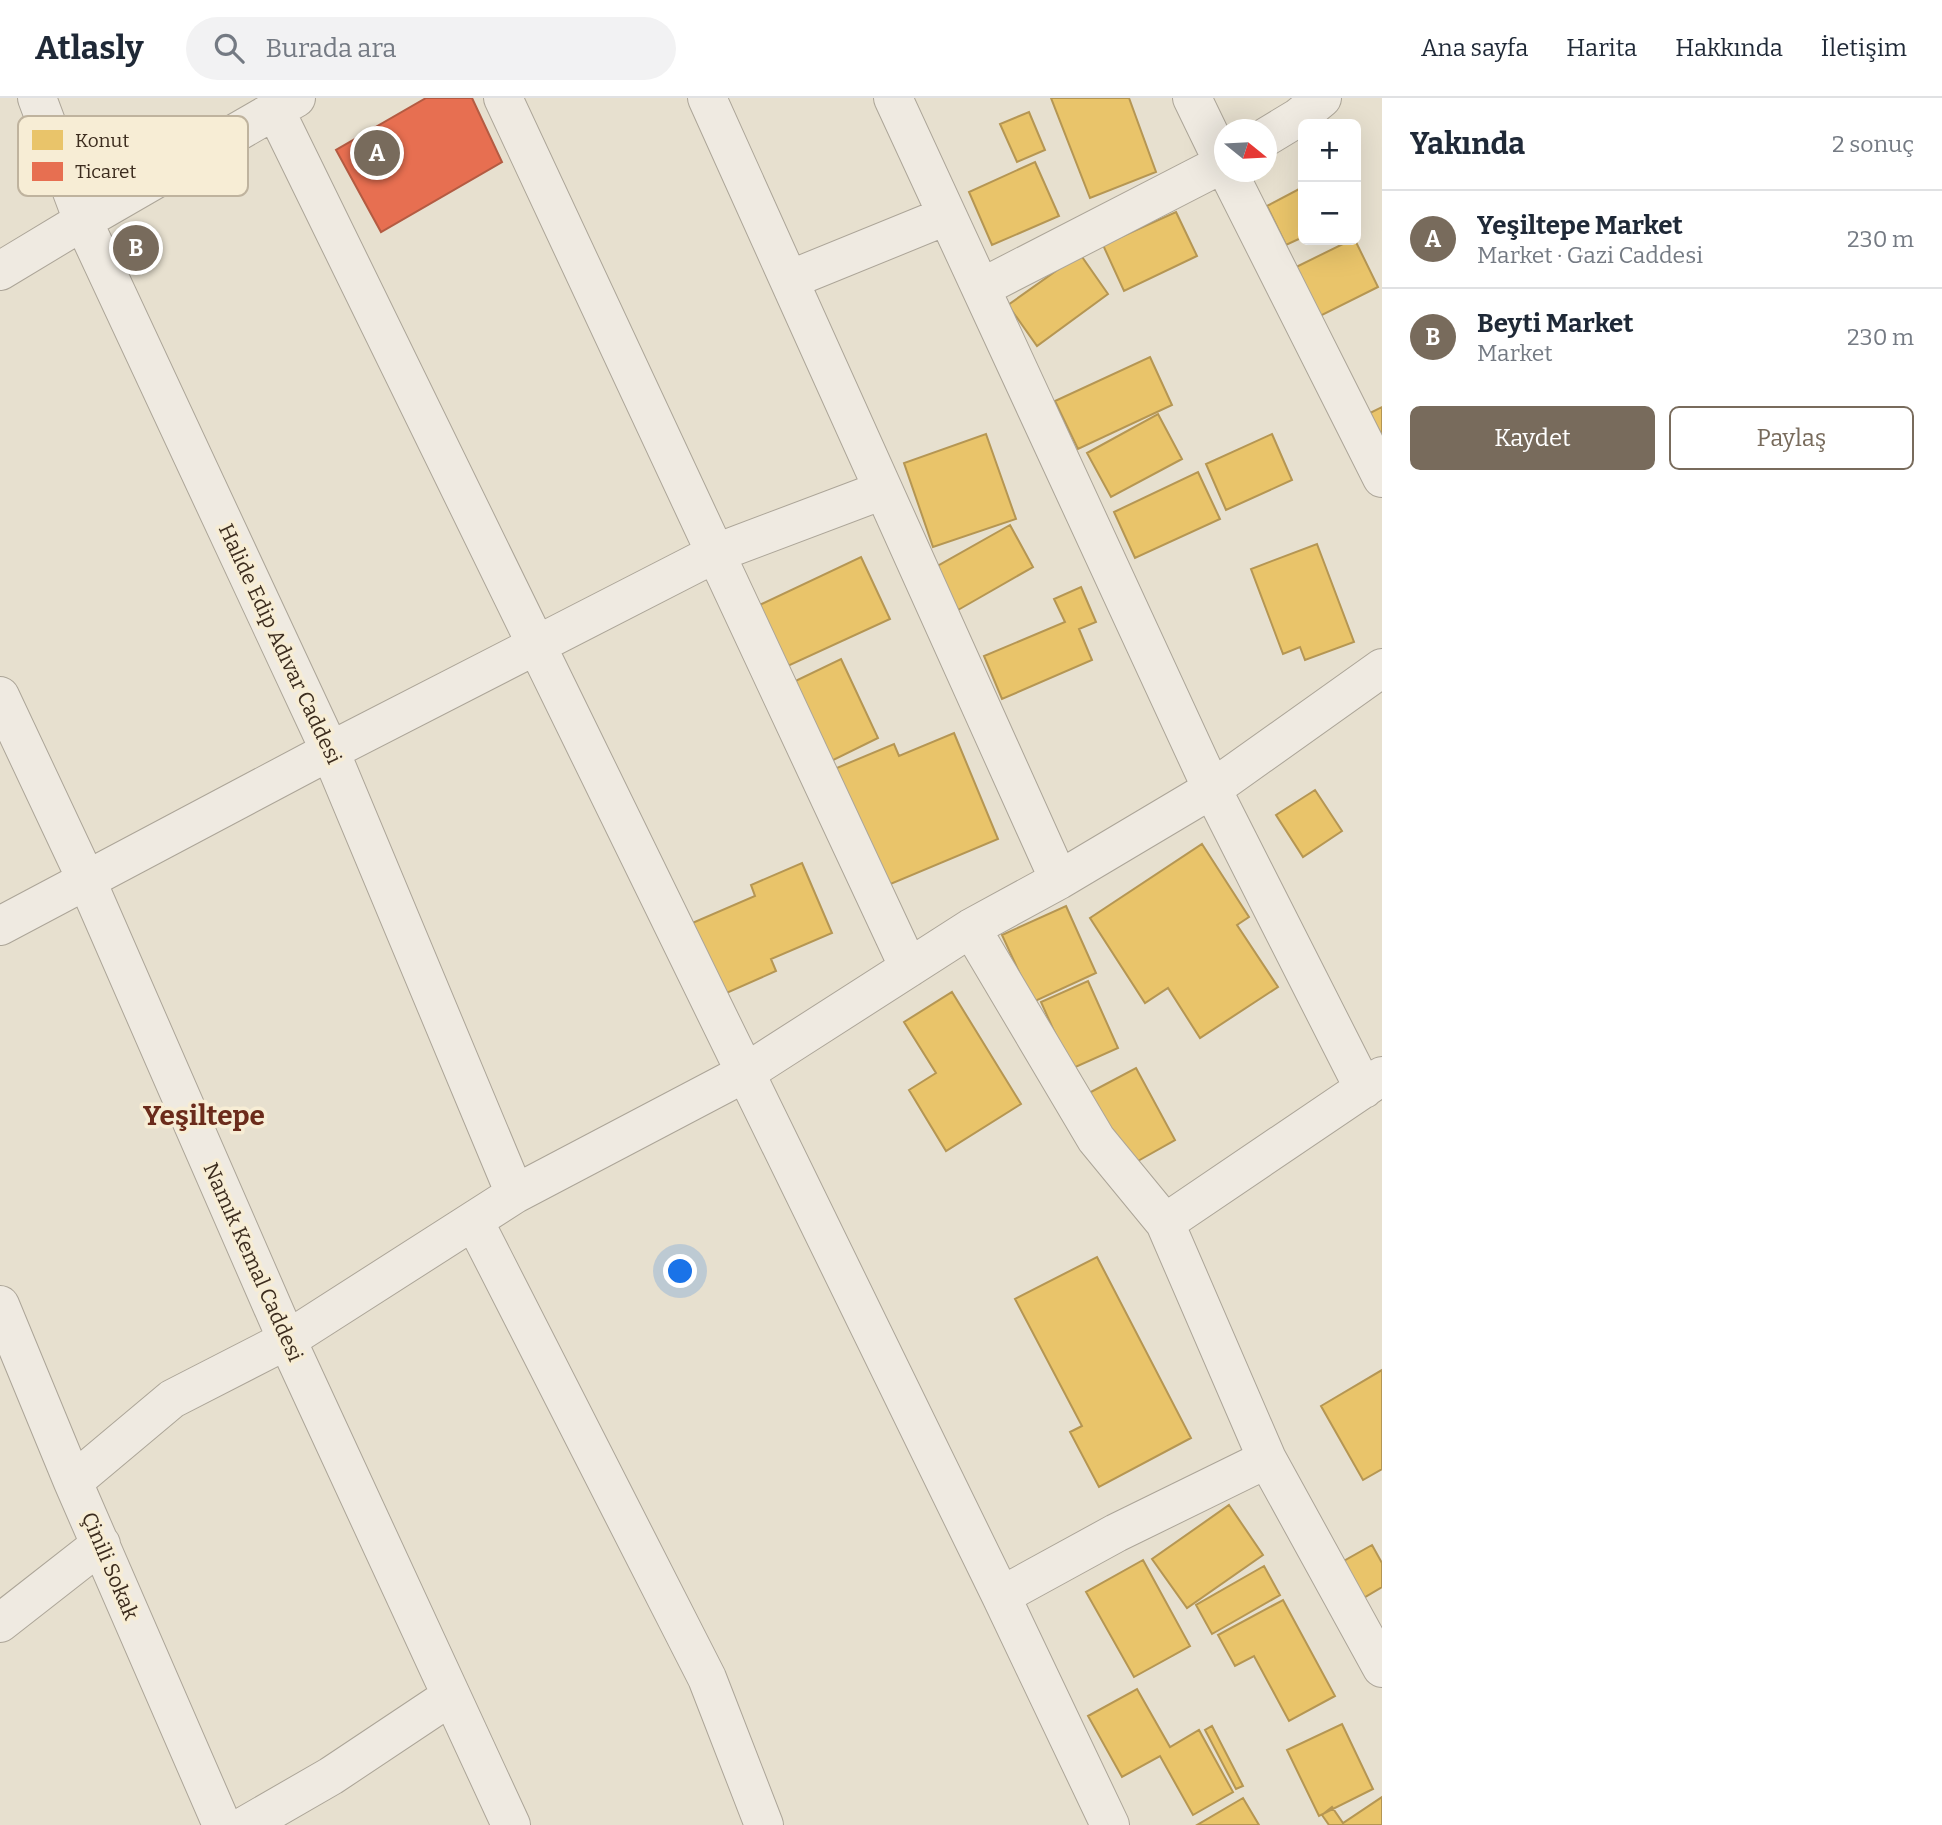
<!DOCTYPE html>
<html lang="tr">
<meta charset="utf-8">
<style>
body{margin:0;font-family:Bitter,serif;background:#f2f2f3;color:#1f2937}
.controls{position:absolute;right:21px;top:21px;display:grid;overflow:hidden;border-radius:10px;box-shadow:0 7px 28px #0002}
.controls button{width:63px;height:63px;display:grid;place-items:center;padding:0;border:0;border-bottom:2px solid #e0e1e3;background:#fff;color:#1f2937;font:35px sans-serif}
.compass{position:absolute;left:1214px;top:21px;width:63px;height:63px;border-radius:50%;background:#fff;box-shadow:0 7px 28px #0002;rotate:108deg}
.you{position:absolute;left:681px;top:1174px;width:24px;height:24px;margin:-18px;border:5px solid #fff;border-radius:50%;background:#1a73e8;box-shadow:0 0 0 10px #1a73e833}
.badge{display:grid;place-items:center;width:46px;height:46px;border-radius:50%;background:#786b5c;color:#fff;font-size:23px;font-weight:700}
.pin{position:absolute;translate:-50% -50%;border:4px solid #fff;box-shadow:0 2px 7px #0006}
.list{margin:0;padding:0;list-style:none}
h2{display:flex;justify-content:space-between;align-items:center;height:91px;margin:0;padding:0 28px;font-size:30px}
h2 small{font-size:23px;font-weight:400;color:#747a83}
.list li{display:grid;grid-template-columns:46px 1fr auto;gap:21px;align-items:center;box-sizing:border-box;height:98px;padding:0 28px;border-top:2px solid #e0e1e3}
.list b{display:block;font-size:26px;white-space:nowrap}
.list p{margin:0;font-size:23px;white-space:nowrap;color:#747a83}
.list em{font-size:23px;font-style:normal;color:#747a83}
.actions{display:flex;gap:14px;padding:21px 28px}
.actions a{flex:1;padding:16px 0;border:2px solid #786b5c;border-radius:10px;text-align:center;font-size:24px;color:#786b5c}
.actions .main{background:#786b5c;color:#fff}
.icon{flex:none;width:38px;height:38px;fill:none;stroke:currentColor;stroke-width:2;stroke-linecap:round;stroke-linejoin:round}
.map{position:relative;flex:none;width:1382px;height:1727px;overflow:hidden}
header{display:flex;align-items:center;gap:42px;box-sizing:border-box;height:98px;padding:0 35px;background:#fff;border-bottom:2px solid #e0e1e3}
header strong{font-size:33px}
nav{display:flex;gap:38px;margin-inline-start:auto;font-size:24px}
.search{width:490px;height:63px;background:#f2f2f3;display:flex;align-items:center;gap:18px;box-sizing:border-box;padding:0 24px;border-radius:38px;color:#747a83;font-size:26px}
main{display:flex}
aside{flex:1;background:#fff}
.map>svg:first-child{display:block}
.homes{fill:#e9c46a;stroke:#b59653;stroke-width:2}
.shops{fill:#e76f51;stroke:#b45b42;stroke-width:2}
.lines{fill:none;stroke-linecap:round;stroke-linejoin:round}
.street-casing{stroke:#aca598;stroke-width:40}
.street{stroke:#efeae1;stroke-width:38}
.labels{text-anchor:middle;stroke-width:7;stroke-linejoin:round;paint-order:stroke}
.street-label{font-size:21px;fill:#3c2c1e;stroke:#f7edd5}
.district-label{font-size:28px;font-weight:bold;fill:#6b2b1b;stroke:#f7edd5}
.key{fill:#f7edd5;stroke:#bfb39e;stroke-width:2}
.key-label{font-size:19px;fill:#3c2c1e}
</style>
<header>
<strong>Atlasly</strong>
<div class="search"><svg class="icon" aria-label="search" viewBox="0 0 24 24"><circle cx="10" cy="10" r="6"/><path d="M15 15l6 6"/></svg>Burada ara</div>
<nav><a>Ana sayfa</a><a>Harita</a><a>Hakkında</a><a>İletişim</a></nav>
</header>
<main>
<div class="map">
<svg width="1382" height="1727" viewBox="0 0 1382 1727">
<rect width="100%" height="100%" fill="#e7e0cf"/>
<path class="homes" d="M1051 0H1129L1156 74 1090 100Z
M1029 14 1045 52 1017 64 1000 26Z
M1035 64 1059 118 992 147 969 94Z
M1303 89V139L1286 147 1267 108Z
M1176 114 1197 158 1124 193 1103 147Z
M1351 142H1355L1378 189 1312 222 1288 173Z
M1080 156 1108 196 1037 248 1008 207Z
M1150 259 1172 307 1078 351 1055 303Z
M1382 309V338L1370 315Z
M1158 316 1182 361 1111 399 1087 355Z
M986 336 1016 421 933 449 904 365Z
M1272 336 1292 382 1226 412 1206 366Z
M1198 374 1220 421 1135 460 1114 414Z
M1010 427 1033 469 958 512 934 470Z
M1317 446 1354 544 1305 562 1300 549 1283 556 1251 471Z
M861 459 890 521 779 572 751 511Z
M1081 489 1096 524 1079 531 1092 562 1002 601 984 558 1065 524 1054 501Z
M841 561 878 640 823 667 785 588Z
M954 635 998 741 881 790 832 672 894 646 899 658Z
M1315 692 1342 733 1303 759 1276 717Z
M1202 746 1249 819 1237 827 1278 889 1200 940 1168 890 1145 905 1090 820Z
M802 765 832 835 771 861 776 873 713 901 683 829 755 798 751 787Z
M1066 808 1096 875 1033 904 1002 837Z
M1088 883 1118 950 1071 971 1041 904Z
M952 894 1021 1006 946 1053 909 992 936 975 904 924Z
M1136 970 1175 1042 1129 1068 1089 995Z
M1097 1159 1191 1340 1099 1389 1070 1334 1082 1328 1015 1201Z
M1382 1272V1371L1363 1382 1321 1308Z
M1229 1407 1263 1457 1187 1510 1152 1461Z
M1372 1447 1382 1465V1489L1355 1505 1335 1468Z
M1143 1462 1190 1548 1134 1579 1086 1494Z
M1264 1468 1280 1497 1212 1536 1196 1507Z
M1283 1502 1335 1598 1289 1623 1254 1558 1235 1568 1218 1537Z
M1137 1591 1170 1649 1199 1632 1233 1694 1193 1717 1160 1658 1122 1679 1088 1618Z
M1342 1626 1373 1691 1319 1718 1287 1652Z
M1212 1628 1243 1688 1236 1691 1205 1632Z
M1382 1699V1727H1329L1322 1717 1332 1709 1343 1725Z
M1243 1700 1259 1727H1197Z"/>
<path class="shops" d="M426 0H472L502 64 381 134 336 52Z"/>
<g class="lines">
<g class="street-casing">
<path id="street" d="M37 0 83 123 330 653 515 1096
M503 0 909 870
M707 0 1059 782
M893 0 1212 691 1364 991
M1192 0 1224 66
M275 12 1001 1498 1110 1727
M1266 39 1299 19 1322 0
M1228 74 1382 380
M0 173 83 123 296 0
M789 182 946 118
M981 190 1224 65
M0 598 86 781 287 1242 511 1727
M0 828 330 653 716 455 883 392
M971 830 1096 1041 1165 1125 1267 1361 1382 1570
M474 1123 707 1580 764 1727
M1165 1125 1382 978
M0 1207 73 1384 222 1727
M73 1384 172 1301 287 1242 515 1096 745 975 971 830 1059 782 1212 691 1382 570
M1001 1498 1116 1435 1267 1361
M0 1525 101 1446
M246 1727 331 1678 451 1598"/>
</g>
<use href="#street" class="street"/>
</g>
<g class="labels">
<g class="street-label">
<text transform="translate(280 546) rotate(65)" y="7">Halide Edip Adıvar Caddesi</text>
<text transform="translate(253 1164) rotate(66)" y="7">Namık Kemal Caddesi</text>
<text transform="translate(110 1468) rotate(67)" y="7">Çinili Sokak</text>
</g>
<g class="district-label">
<text x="204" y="1027">Yeşiltepe</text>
</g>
</g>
<rect x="18" y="18" width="230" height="80" rx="10" class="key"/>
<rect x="32" y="32" width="31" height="20" fill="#e9c46a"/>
<rect x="32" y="64" width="31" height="19" fill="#e76f51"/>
<g class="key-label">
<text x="75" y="49">Konut</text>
<text x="75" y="80">Ticaret</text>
</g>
</svg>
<div class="controls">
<button>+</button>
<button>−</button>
</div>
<svg class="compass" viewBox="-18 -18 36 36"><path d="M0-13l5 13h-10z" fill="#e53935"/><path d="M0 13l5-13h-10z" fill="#747a83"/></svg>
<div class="you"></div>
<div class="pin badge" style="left:377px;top:55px">A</div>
<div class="pin badge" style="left:136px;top:150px">B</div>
</div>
<aside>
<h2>Yakında<small>2 sonuç</small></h2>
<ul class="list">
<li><span class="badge">A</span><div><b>Yeşiltepe Market</b><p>Market · Gazi Caddesi</p></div><em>230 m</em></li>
<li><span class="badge">B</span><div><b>Beyti Market</b><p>Market</p></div><em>230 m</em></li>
</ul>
<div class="actions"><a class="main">Kaydet</a><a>Paylaş</a></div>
</aside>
</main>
